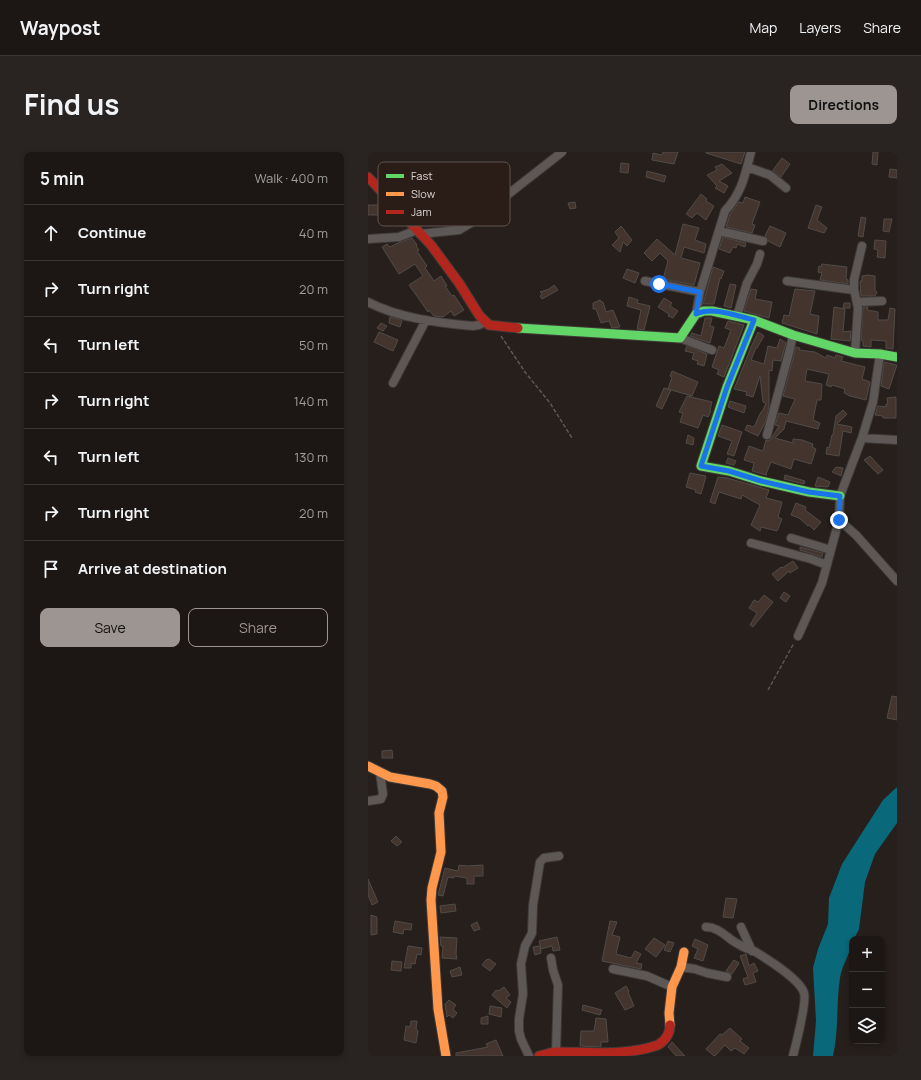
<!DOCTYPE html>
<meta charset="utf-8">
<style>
body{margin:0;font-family:Manrope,sans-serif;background:#292422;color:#f1f3f6}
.controls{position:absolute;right:12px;bottom:12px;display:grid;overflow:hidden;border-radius:8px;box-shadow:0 2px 6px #0003}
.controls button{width:36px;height:36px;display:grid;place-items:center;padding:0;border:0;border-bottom:1px solid #3a3634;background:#1c1715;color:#f1f3f6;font:20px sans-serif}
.stop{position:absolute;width:12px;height:12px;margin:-9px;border:3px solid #1a73e8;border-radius:50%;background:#fff}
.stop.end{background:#1a73e8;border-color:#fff;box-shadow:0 1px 4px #0008}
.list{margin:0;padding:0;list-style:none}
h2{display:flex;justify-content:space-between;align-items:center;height:52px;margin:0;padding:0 16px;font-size:17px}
h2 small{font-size:13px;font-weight:400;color:#a09fa0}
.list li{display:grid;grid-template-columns:26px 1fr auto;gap:12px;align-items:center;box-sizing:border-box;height:56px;padding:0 16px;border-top:1px solid #3a3634}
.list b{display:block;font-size:15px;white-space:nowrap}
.list em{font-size:13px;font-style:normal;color:#a09fa0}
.actions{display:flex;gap:8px;padding:12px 16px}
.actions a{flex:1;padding:9px 0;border:1px solid #9d9591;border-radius:8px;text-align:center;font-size:14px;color:#9d9591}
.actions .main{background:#9d9591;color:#111}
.icon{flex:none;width:22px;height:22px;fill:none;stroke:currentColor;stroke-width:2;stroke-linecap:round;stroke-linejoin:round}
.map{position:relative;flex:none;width:529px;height:904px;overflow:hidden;border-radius:8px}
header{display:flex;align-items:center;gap:24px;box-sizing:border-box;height:56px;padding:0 20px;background:#1c1715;border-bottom:1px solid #3a3634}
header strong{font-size:19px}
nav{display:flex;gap:22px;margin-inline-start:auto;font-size:14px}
.intro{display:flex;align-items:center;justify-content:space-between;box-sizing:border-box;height:96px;padding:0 24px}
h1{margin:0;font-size:28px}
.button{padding:10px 18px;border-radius:8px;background:#9d9591;color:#111;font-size:14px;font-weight:700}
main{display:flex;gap:24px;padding:0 24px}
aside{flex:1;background:#1c1715;border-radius:8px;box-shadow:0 2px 6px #0003}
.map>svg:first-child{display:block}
.water{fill:#096879}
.building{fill:#43352e;stroke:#514b48}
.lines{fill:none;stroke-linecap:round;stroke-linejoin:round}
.street-casing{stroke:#3f3a38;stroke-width:10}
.fast-casing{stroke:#3f3a38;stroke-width:11}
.slow-casing{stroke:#3f3a38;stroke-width:11}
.jam-casing{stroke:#3f3a38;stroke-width:11}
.path{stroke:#5d5755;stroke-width:1.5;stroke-dasharray:4 2;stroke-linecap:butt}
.street{stroke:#5d5855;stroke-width:8}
.fast{stroke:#63d668;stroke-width:9}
.slow{stroke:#ff974d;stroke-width:9}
.jam{stroke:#b3261e;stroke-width:9}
.route{stroke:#1a73e8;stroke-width:5}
.key{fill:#2a1d18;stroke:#60544f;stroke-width:1}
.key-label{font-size:11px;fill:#ddd4d0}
</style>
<header>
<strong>Waypost</strong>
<nav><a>Map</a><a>Layers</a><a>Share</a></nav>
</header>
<div class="intro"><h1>Find us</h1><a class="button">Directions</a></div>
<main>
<aside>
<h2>5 min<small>Walk · 400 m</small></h2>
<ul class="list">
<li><svg class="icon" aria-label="ahead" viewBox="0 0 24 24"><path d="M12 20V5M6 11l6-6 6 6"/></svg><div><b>Continue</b></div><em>40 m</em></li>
<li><svg class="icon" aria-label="right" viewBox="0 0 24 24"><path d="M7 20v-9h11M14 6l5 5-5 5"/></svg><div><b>Turn right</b></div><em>20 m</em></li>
<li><svg class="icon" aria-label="left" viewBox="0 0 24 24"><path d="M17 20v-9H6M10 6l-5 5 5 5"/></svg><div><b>Turn left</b></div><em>50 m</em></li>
<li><svg class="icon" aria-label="right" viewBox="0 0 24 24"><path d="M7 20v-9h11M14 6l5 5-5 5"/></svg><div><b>Turn right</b></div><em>140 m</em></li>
<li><svg class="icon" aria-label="left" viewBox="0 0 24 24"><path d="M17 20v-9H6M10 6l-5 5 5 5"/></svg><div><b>Turn left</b></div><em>130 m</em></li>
<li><svg class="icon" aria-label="right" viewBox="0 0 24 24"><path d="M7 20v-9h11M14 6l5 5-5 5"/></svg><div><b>Turn right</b></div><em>20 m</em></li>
<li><svg class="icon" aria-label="arrive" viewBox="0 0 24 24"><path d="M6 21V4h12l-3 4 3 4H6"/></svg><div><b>Arrive at destination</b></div></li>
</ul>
<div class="actions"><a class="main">Save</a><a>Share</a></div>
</aside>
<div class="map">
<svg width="529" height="904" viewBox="0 0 529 904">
<rect width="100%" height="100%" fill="#261f1c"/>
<path class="water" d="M529 635V671L507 702 497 730 491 777 486 787H484C484 800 474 812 472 826 468 852 471 878 465 904H445L448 869 445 816 450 797 460 772 461 746 474 712 515 648Z"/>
<path class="building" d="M295 0H310L306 12 284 8 285 1 294 3Z
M338 0H377L373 12 338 1Z
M505 0H510L509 13 504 12Z
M414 6 422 12 413 25 405 18Z
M253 11 261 12 260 21 252 20Z
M354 12 364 21 351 29 360 34 356 41 347 36 349 34 339 23 349 18 347 15Z
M522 17 529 18V26L521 25Z
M279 19 298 24 296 30 278 25Z
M333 42 339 47 338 49 346 54 338 68 329 61 324 66 318 62Z
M377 45 392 50 384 72 387 73 384 81 358 75 362 62 371 50 375 51Z
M207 50 208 56 202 57 200 51Z
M0 53H11V55L16 54 17 63H0Z
M448 53 454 55 449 68 459 76 456 81 440 76Z
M493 65 498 66 495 85 490 84Z
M516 67H524L521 80 515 79Z
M315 72 331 76 327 88 338 92 336 101 316 95 313 106 332 111 326 133 295 127 300 109 292 101 284 109 276 101 289 87 307 103Z
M253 74 264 88 259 94 255 90 252 100 244 93 251 86 247 80Z
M402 74 418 81 412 95 400 89 397 84Z
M355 85 378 91 377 95 369 92 368 96 365 95 362 101 351 97Z
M44 86 49 93 48 94 51 98 49 99 59 114 57 116 66 129 73 124 79 134H77L84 144 86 143 96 158 86 164 83 159 75 165 66 164 61 158 60 160 41 133 55 124 47 112 31 122 14 95 19 92 22 95 30 91Z
M507 88 518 89 517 106 509 105 510 98 506 97Z
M454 112 479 115 478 127 480 128V132L452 128 454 121 450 120 451 114 453 115Z
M345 115 356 119 353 127 352 126 346 152H335Z
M259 117 271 121 267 131 255 126Z
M499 123 507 124V139L509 140 507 144H493L492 129H494V124Z
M362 132 368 133 363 156 356 154Z
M186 133 190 138 174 147 172 144 174 142 172 140 181 137Z
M383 137 389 138 387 147 404 150 401 166 376 159Z
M427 137 447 139 442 162 451 164 449 182 414 171 416 163 421 164Z
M261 145 270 148 269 151 282 154 276 178 269 177 273 158 259 154Z
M296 146 304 151 302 154 310 159 305 166 300 164 301 162 290 155Z
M232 148 234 150H235L238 160 245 158 252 175 244 176 241 169 233 171 228 157H225V151Z
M476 151H482V156H475Z
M466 155 477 157 475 180 483 179 482 189 463 187Z
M495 155H500L499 158 510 160V168H520L522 156 527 157 525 197 518 196V189L503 188V195L495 194V189L493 188Z
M22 165 34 168 32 175 21 171Z
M337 166H344L342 174 346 175 342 191 322 184 324 181 333 184Z
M360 169 376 173 356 225 349 222 351 218 344 215 351 194 356 196 363 178 357 176Z
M13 171 19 174 15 179 9 176Z
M11 180 30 188 25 199 6 190Z
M390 180 396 184 389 196H388L383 208 396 212 400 194 409 196 412 187 418 191 413 209 405 208 404 219 401 218V256L397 271 390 284 377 278 379 273 386 275 393 260H394L398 251 395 250 392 224 385 245 378 243 379 240 366 237 384 193Z
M319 194 339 202 336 214 329 212 330 209 324 207 326 201 317 199Z
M428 195 432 196 431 198 447 200 458 206 459 203 467 206 468 203 475 205 473 209 497 215 494 227 502 230 498 248 482 244 476 241 477 237 464 233 463 235 458 233 461 222 439 217 437 229 454 232 453 248H449L445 268 452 271 450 277 418 269 416 277 407 286 425 291V287L434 288 445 292 444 295 448 297 443 312 426 307 423 317 403 310 398 322 399 323 395 322 384 319 386 311 376 308 381 294 395 299 398 288 400 289 403 287 411 274 407 273 411 261 420 263 427 247 415 244Z
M516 210 529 213 521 237 513 234Z
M304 219 330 230 324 244 300 237 304 225 302 224Z
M296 236 303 238 294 257 288 254Z
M319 244 344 250 342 258 343 259 340 265 335 263 330 276 312 270 315 261 311 260Z
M528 245V266H515V264L507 263 510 254 518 255V252H520L519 246Z
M362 249 378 254 376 261 360 255Z
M475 258 479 262 469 272 484 275 483 281 475 279 471 304 458 302 459 295 461 296 464 283H465L468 264Z
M354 273 374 280 366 304 359 302 364 289 350 284Z
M320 283 326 286 325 293 318 291Z
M502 304 515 318 510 322 496 308Z
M360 306 368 309 366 313 358 311Z
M468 315 475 316 473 324 464 320Z
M322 321 338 324 333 342 327 340 328 338 318 335Z
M417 323 437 329 436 332 416 327Z
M350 325 359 326 401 338 398 346 414 350 410 365 414 367 409 379 393 375 392 379 383 373 392 353 374 343 373 347 351 340 347 352 342 350Z
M450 325 462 330 460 335 447 334Z
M428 351 438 355 437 358 453 370 446 378 441 373 440 374 431 366 423 363Z
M432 395 455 401 454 405 432 398Z
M425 409 430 416 422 421 421 419 410 429 404 422 413 415 414 416Z
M416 440 422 444 418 450 412 446Z
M396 443 405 450 385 475 382 473 389 461 381 456 386 448 390 450Z
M524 544 529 545V568L519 566Z
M24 598 25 606H14V599Z
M28 684 34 690 29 694 23 689Z
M91 713 99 714 115 713V724H106V732H99V726L86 724V726L80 725 75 744 70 743 77 716 90 719Z
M0 727 10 750 4 753 0 743Z
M358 746 369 747 365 766 355 765Z
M87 752 88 759 73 761 72 754Z
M3 763 9 765V782L3 783Z
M27 769 44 772 43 778 36 777 35 782 25 780Z
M242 769 249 770 244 783 252 785 248 802 263 806 267 799 273 802 268 811 274 812 273 817 234 809Z
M109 770 112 777 106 779 103 773Z
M72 785 89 786 88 802 89 807 74 806 75 794H73Z
M189 785 192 798 185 799 184 794 173 797 171 789Z
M286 786 297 793 288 805 277 797Z
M327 787 340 793 335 809 326 806 330 797 324 794Z
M300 789 306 791 302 800 296 798Z
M40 794 54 796 53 803 49 802 47 812 43 811V816H36Z
M172 794 173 801 167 803 165 795Z
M378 802 381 814 386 811 390 819 385 821 388 830 377 833 375 827 380 825 372 804Z
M121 807 128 812 122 819 114 813 118 808Z
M366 808 371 811 364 822 358 819Z
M24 809 34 810 33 819 23 818Z
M92 815 94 823 84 825 82 819Z
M258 834 261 839 260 840 266 854 257 858 247 841Z
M136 835 142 843 138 846 143 850 139 856 124 843 128 838 130 839Z
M81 848 88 853 85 857 89 861 85 866 81 863 79 865 77 852Z
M215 853 234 858 232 863 214 858Z
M122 854 134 856 133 865 121 862Z
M120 864V872H113V866Z
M228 866 238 867 240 890H233V895L212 894 213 879H226Z
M43 869H49L48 877 50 879 48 891 36 888 38 874 42 875Z
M362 876 374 887 372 889 381 896 376 902 367 896 363 899 357 893 347 904H346L338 897 352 882 354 883Z
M128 888 135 904H88V901L120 895 118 892Z
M304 890 317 904H308L300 895Z"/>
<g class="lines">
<g class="street-casing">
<path id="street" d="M379 15 402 23 418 36
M351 79 395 89
M52 82 91 78 106 69 194 0
M0 87 31 85 49 78
M277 129 332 140
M419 129 486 138
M0 150C30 166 71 171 105 174L111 173 117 170
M490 150 514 149
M328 162 332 140 357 59C374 41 377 23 383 0
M369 164 379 131 389 112 392 102
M312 186 344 198
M487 201 490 156 486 137V128L494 94
M25 231 58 168
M399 283 422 197 425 183
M494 286 529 288
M471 368 488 383 529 429
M423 386 463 398
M383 391 443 407 459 413
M430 484 454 431 471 368 472 344 494 286 505 250 512 202
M0 649 13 647 15 642 12 621
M338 775C352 775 359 787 372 793 376 796 381 797 386 799 399 807 432 827 436 841 439 850 428 892 425 904
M373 775 384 799
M183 806 185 818 190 833 188 900
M313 815 327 817 339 821 359 825
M245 817 279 824 304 835
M161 904 153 887 151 879V867L155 842 153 812 157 794 164 781 165 753 172 710 176 706 191 704"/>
</g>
<g class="fast-casing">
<path id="fast" d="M386 168 359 235 333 314 361 319 393 329 441 340 472 344
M150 176 312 186 328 162 336 159H344L386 168 425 183 487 201 512 202 529 205"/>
</g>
<g class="slow-casing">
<path id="slow" d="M0 614 22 625 62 632 68 634 74 639 75 645 71 661 73 700 64 736 63 748 70 857 78 904
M302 873 301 861 304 835 313 815 316 800"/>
</g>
<g class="jam-casing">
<path id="jam" d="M0 25 63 93 91 131 111 163 121 173 150 176
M171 904C177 903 183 900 189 900 223 900 259 904 290 893 298 888 302 882 302 873"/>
</g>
<path class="path" d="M133 184 157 220 182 251 204 286
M400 538 426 491"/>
<use href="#street" class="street"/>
<use href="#fast" class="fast"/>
<use href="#slow" class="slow"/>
<use href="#jam" class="jam"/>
</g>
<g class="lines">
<path class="route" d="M291 132 332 140 328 162C346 154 368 164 386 168L359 235 333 314 361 319 393 329 441 340 472 344 471 368"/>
</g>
<rect x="10" y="10" width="132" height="64" rx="6" class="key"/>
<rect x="18" y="22" width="18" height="4" fill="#63d668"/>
<rect x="18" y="40" width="18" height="4" fill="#ff974d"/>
<rect x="18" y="58" width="18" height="4" fill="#b3261e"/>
<g class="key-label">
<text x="43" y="28">Fast</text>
<text x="43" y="46">Slow</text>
<text x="43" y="64">Jam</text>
</g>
</svg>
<div class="controls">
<button>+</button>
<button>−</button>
<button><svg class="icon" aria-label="layers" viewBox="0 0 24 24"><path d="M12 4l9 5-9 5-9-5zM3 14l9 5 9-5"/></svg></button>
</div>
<div class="stop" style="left:291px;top:132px"></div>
<div class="stop end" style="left:471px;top:368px"></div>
</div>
</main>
